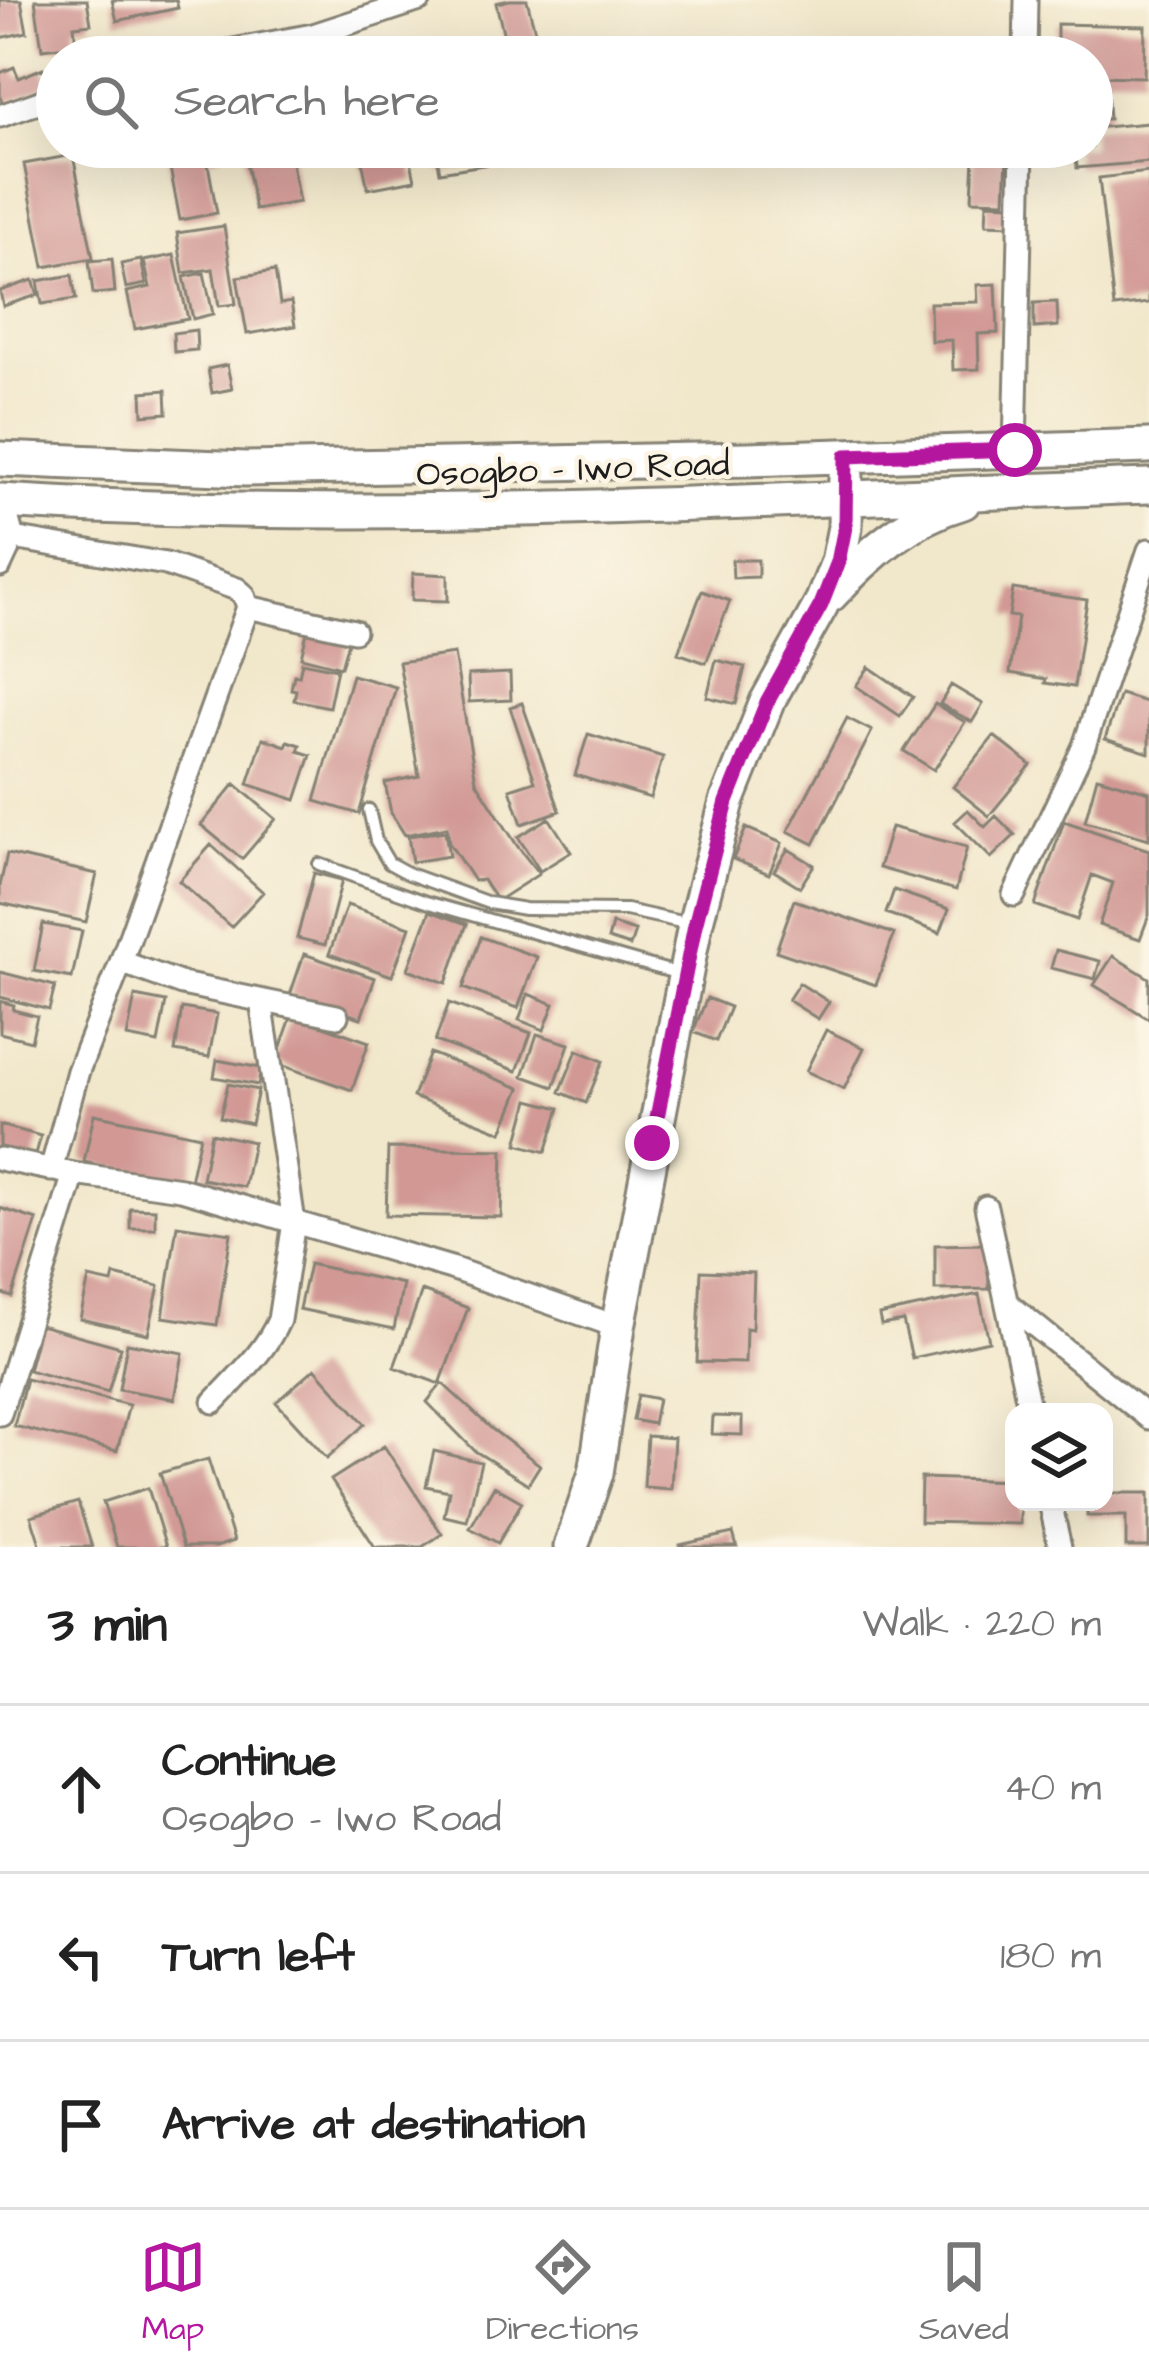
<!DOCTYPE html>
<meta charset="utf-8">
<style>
body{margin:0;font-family:"Architects Daughter",sans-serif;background:#f2f2f2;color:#222}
.controls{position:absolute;right:36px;bottom:36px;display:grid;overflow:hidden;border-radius:24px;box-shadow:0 12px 48px #0002}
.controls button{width:108px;height:108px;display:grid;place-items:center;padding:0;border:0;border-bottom:3px solid #e0e0e0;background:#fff;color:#222;font:60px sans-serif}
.stop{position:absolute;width:36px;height:36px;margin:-27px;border:9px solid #b5179e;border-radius:50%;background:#fff}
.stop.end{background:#b5179e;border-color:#fff;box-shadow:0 3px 12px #0008}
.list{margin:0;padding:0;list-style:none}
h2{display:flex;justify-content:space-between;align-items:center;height:156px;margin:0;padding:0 48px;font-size:51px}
h2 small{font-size:39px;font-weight:400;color:#767676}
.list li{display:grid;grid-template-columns:78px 1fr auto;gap:36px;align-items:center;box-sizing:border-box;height:168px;padding:0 48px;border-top:3px solid #e0e0e0}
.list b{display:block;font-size:45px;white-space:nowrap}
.list p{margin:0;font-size:39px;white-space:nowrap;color:#767676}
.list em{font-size:39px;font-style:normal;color:#767676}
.icon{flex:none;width:66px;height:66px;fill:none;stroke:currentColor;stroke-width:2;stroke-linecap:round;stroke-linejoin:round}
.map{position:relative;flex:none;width:1149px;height:1547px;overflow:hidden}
.search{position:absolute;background:#fff;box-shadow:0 12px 48px #0002;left:36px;right:36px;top:36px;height:132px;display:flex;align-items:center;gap:30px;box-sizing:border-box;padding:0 42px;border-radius:66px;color:#767676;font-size:45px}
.sheet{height:660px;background:#fff}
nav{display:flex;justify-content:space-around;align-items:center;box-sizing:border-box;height:168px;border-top:3px solid #e0e0e0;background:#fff;font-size:33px;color:#767676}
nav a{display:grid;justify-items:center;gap:6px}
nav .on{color:#b5179e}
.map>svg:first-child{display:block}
.building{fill:#d19894}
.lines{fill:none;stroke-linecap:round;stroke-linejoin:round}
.lane-casing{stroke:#868274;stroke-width:16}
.street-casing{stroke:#868274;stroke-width:27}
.primary-casing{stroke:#868274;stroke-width:39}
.lane{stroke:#fff;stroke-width:10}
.street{stroke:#fff;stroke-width:21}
.primary{stroke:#fff;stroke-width:33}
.route{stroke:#b5179e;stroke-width:15}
.labels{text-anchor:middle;stroke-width:9;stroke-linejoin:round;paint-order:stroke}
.street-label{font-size:36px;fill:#1c1c1c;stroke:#fcf5e5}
</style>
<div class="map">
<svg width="1149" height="1547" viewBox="0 0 1149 1547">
<rect width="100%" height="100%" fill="#fcf5e5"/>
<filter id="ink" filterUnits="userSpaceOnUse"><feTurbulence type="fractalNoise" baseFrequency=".00833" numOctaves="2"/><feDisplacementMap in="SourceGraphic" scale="24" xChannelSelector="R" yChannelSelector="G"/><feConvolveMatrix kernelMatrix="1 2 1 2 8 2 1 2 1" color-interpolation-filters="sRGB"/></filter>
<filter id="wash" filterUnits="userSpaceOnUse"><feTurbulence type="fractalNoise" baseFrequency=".004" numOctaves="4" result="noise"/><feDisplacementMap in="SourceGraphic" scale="48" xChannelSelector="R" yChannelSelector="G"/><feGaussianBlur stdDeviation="2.7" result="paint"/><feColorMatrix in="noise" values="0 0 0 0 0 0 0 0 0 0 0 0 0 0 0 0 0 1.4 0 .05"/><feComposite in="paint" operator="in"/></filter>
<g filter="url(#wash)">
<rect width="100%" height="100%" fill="#f1e7cb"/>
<g id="blocks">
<path class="building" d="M0 0H21L27 32 0 38Z
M35 0H87L91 24 74 26 76 45 42 49Z
M112 0H176L178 8 117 21Z
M510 0H527L540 51 509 57 496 3Z
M1057 24 1145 26 1144 77 1092 76V57H1057Z
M14 67 19 78 43 68 50 84 4 105 0 97V73Z
M1107 89 1109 119H1092V90Z
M1149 123V162L1077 168 1075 147H1092V128Z
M166 147H218L219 157 207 159 217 213 180 220Z
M243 147H289L299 202 255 210Z
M380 147H408L415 180 368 189 360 151Z
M435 147H493L496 163 440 172Z
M73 155 93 258 44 267 24 164Z
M974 156 1007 157 1005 201 972 200Z
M1149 172V303L1114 307 1099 178Z
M987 203 1011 204V225L986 224Z
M224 226 236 304 219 306 213 269 183 273 177 233Z
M174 255 188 319 135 329 127 292 150 287 144 261Z
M112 259 115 292 93 294 89 261Z
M141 260 146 284 126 288 121 264Z
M275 271 280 304 291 302 295 326 247 334 237 277Z
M204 273 213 314 193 319 184 277Z
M72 275 76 299 42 304 38 281Z
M33 280 38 295 3 306 0 291Z
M996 284 998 333 978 334 979 369 953 370 952 340 931 341 930 303 978 302 977 285Z
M1057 302 1058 326 1034 328V303Z
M196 330 197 350 174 352 173 333Z
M227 365 232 389 212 393 208 369Z
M166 390 167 413 143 415 142 392Z
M732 560H758V577L733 578Z
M413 573 448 575V601L412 600Z
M1013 589 1087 600 1074 687 1045 683 1046 679 1010 673 1018 617 1009 616Z
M702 591 730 601 706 663 678 653Z
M307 632 348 642 341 667 301 657Z
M454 654 476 781 518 847 539 874 497 901 483 880 474 881 449 843 447 827 405 835 391 813 385 783 419 776 399 662Z
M716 660 745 667 736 704 707 697Z
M302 662 337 669 329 707 294 700 296 690 291 689 294 675 299 676Z
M869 667 913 697 900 716 856 686Z
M510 673 511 700 469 702 468 675Z
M352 675 396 687 359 814 315 801Z
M951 685 983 704 972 722 940 704Z
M1120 694 1149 703V753L1105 739Z
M522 703 560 811 522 824 510 789 535 781 510 707Z
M935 704 965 722 934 770 904 751Z
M847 718 872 731 814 844 788 831Z
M588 734 663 757 650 798 575 775Z
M994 736 1031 765 989 816 953 787Z
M263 738 286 746 288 741 300 745 298 751 311 755 296 800 248 784Z
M1097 777 1149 792V839L1085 821Z
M235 784 276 819 242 859 201 825Z
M968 810 985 827 996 816 1015 835 991 858 955 822Z
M549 818 571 852 540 871 518 837Z
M1064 821 1149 850V915L1140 939 1099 925 1113 883 1092 875 1077 920 1035 905Z
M891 827 967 847 956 890 879 868Z
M746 828 782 843 769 874 733 859Z
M445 831 449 856 412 862 408 836Z
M211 845 263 892 231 927 179 881Z
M788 849 814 865 800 887 774 871Z
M7 854 97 874 86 922 0 903V886Z
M314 873 342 880 325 945 297 938Z
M894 890 949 909 940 933 886 913Z
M794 900 894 934 876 985 776 951Z
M347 905 410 927 392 976 329 954Z
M430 911 467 924 446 983 408 969Z
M43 924 82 931 72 978 34 971Z
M612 924 635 931 630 946 608 939Z
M481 937 537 957 518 1008 463 988Z
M1056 950 1100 961 1095 979 1051 968Z
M304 954 375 978 361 1018 290 995Z
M1113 956 1149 978V1019L1094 985Z
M0 972 55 986 49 1010 0 997Z
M799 983 829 1002 818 1019 788 1000Z
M528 994 554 1004 544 1030 519 1020Z
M135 996 166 1002 158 1043 127 1037Z
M707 998 730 1007 716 1041 693 1032Z
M0 1001 14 1005 13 1010 37 1016 31 1041 0 1033Z
M449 1003 531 1033 517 1071 435 1041Z
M182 1008 217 1014 209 1057 175 1051Z
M292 1015 369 1042 352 1090 275 1063Z
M826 1030 864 1048 844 1089 806 1071Z
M537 1034 569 1044 554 1087 523 1076Z
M577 1050 603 1061 586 1103 560 1092Z
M430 1053 520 1088 502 1132 413 1097Z
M217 1060 261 1068 258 1085 214 1077Z
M228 1084 258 1090 251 1124 220 1117Z
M529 1100 560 1108 546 1152 517 1144Z
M94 1114 200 1136 189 1185 84 1162Z
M0 1125 41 1136 33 1165 0 1156Z
M211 1133 253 1142 244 1187 202 1179Z
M388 1148 503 1150 501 1217 386 1215Z
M0 1208 37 1220 12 1297 0 1293Z
M130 1208 155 1209V1228H130Z
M177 1225 231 1233 217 1325 163 1317Z
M988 1244 989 1289 935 1290V1245Z
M309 1264 403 1284 394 1329 299 1309Z
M701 1271 754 1273 752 1329 746 1328 745 1363 697 1362Z
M114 1275 159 1286 148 1334 80 1319 89 1278 112 1283Z
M422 1291 468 1308 440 1384 394 1367Z
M979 1294 989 1341 912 1358 903 1321 881 1325 879 1315Z
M40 1325 121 1347 108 1392 28 1370Z
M127 1343 183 1353 175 1399 119 1389Z
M315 1368 365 1424 327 1458 276 1402Z
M26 1379 129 1405 117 1451 14 1426Z
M442 1383 492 1429 540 1465 528 1484 475 1451 427 1402Z
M638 1395 658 1399 653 1424 633 1420Z
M713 1416 742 1417V1435L712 1434Z
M647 1436 674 1438 671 1489 644 1487Z
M384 1446 442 1534 422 1547H375L331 1480Z
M434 1451 481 1462 467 1521 444 1516 449 1491 426 1486Z
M208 1459 234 1541 216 1547H183L160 1473Z
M921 1478 1014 1481V1502H1020V1524L920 1522Z
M494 1486 522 1502 498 1543 470 1528Z
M148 1488 166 1547H117L103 1502Z
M1104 1493H1149V1547H1126V1516H1087V1502H1104Z
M78 1502 92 1547H41L31 1516Z
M733 1533 737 1547H680V1545Z"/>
</g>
</g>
<g filter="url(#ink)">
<use href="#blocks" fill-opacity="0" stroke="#868274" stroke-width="3"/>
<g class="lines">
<g class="lane-casing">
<path id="lane" d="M369 810 376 841 389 863 409 874 489 903 525 909 626 910 690 924
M319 864 426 902 683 975"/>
</g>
<g class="street-casing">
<path id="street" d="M196 57 313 35 420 0
M1025 57 1026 0
M0 116 57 96
M1015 450 1022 147
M13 538 166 564 237 589 244 595 248 607 121 962 78 1071 51 1170
M0 566 13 538 3 501
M248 607 354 631
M1014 895 1084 746 1149 550
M121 962 182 984 337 1016
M0 1159 74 1174 181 1189 451 1268 618 1327
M986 1207 1030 1412
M1007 1303 1149 1418
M214 1402C238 1376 265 1352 279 1320L294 1222 261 1001
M0 1414 74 1174
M1050 1502 1060 1547"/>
</g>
<g class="primary-casing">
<path id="primary" d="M0 459 246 469 748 459 1149 446
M0 501C382 525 766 500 1149 486
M830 595C867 555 910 517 963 502
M571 1547 596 1473 618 1327 695 925 727 802 767 702 821 605 838 562 845 527 846 476"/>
</g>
<use href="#lane" class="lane"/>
<use href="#street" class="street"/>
<use href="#primary" class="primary"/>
</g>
</g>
<g class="lines" filter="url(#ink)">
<path class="route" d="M652 1143 695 925 727 802 767 702 821 605 838 562 845 527 846 456 1015 450"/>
</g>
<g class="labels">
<g class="street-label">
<text transform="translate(573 467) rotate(-2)" y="13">Osogbo - Iwo Road</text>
</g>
</g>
</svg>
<div class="controls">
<button><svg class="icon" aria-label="layers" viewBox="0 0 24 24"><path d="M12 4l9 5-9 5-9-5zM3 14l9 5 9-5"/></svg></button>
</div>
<div class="stop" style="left:1015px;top:450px"></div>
<div class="stop end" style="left:652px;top:1143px"></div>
<div class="search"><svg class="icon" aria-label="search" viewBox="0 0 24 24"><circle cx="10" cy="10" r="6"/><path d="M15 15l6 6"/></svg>Search here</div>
</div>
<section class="sheet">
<h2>3 min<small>Walk · 220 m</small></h2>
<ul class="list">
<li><svg class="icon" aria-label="ahead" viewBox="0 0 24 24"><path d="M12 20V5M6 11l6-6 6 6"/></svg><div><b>Continue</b><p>Osogbo - Iwo Road</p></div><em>40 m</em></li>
<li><svg class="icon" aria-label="left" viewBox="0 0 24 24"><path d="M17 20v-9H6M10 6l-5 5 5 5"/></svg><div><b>Turn left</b></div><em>180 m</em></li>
<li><svg class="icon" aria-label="arrive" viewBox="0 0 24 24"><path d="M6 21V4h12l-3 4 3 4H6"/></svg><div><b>Arrive at destination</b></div></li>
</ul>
</section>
<nav>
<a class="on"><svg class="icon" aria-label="map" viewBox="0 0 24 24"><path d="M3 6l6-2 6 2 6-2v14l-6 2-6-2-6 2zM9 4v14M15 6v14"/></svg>Map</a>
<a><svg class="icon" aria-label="directions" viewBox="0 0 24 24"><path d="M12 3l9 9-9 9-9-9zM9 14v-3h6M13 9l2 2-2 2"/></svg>Directions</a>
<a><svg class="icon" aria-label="saved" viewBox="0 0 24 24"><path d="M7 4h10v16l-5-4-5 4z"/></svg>Saved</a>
</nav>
